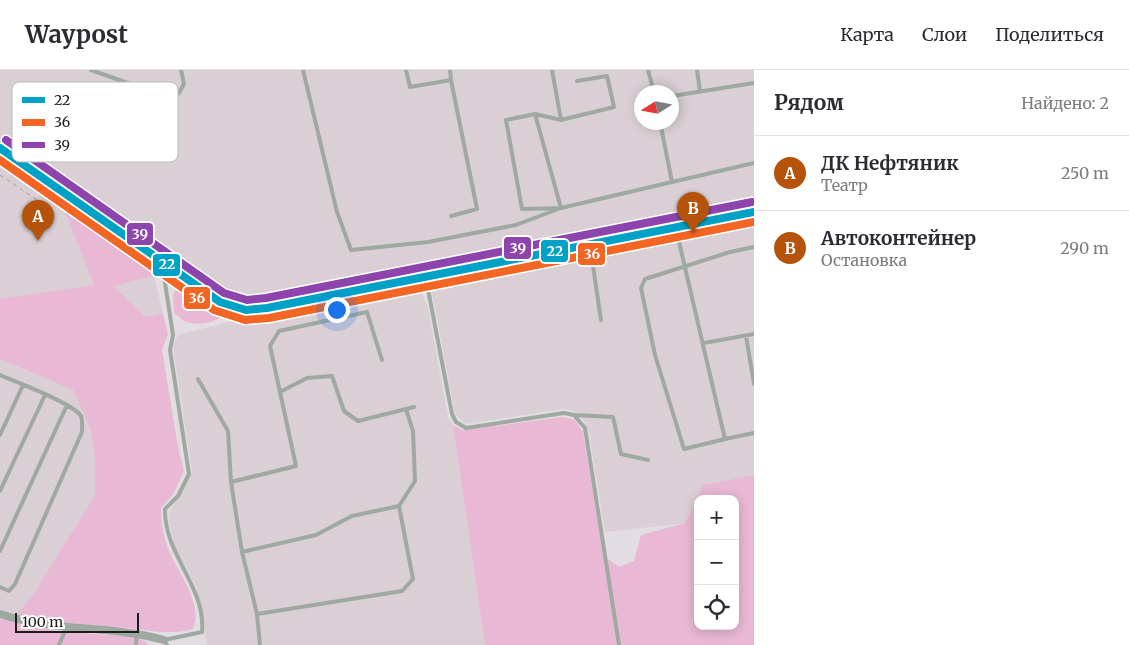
<!DOCTYPE html>
<html lang="ru">
<meta charset="utf-8">
<style>
body{margin:0;font-family:Merriweather,serif;background:#f2f2f3;color:#2b2b33}
.controls{position:absolute;right:15px;bottom:15px;display:grid;overflow:hidden;border-radius:10px;box-shadow:0 2px 12px #0003}
.controls button{width:45px;height:45px;display:grid;place-items:center;padding:0;border:0;border-bottom:1px solid #e1e1e2;background:#fff;color:#2b2b33;font:25px sans-serif}
.compass{position:absolute;left:634px;top:15px;width:45px;height:45px;border-radius:50%;background:#fff;box-shadow:0 2px 12px #0003;rotate:259deg}
.scale{position:absolute;left:15px;bottom:12px;width:124px;box-sizing:border-box;padding-left:5px;border:2px solid #1d1b1c;border-top:0;font-size:14px;line-height:18px;white-space:nowrap;color:#1d1b1c;-webkit-text-stroke:4px #fff;paint-order:stroke}
.you{position:absolute;left:336px;top:239px;width:18px;height:18px;margin:-12px;border:4px solid #fff;border-radius:50%;background:#1a73e8;box-shadow:0 0 0 8px #1a73e833}
.badge{display:grid;place-items:center;width:32px;height:32px;border-radius:50%;background:#b45309;color:#fff;font-size:16px;font-weight:700}
.pin{position:absolute;translate:-50% -41px;filter:drop-shadow(0 1px 2px #0008)}
.pin::after{content:'';position:absolute;top:26px;width:18px;height:15px;background:inherit;clip-path:polygon(0 0,100% 0,50% 100%)}
.list{margin:0;padding:0;list-style:none}
h2{display:flex;justify-content:space-between;align-items:center;height:65px;margin:0;padding:0 20px;font-size:21px}
h2 small{font-size:16px;font-weight:400;color:#7c7c81}
.list li{display:grid;grid-template-columns:32px 1fr auto;gap:15px;align-items:center;box-sizing:border-box;height:75px;padding:0 20px;border-top:1px solid #e1e1e2}
.list b{display:block;font-size:19px;white-space:nowrap}
.list p{margin:0;font-size:16px;white-space:nowrap;color:#7c7c81}
.list em{font-size:16px;font-style:normal;color:#7c7c81}
.icon{flex:none;width:28px;height:28px;fill:none;stroke:currentColor;stroke-width:2;stroke-linecap:round;stroke-linejoin:round}
.map{position:relative;flex:none;width:754px;height:575px;overflow:hidden}
header{display:flex;align-items:center;gap:30px;box-sizing:border-box;height:70px;padding:0 25px;background:#fff;border-bottom:1px solid #e1e1e2}
header strong{font-size:24px}
nav{display:flex;gap:28px;margin-inline-start:auto;font-size:18px}
main{display:flex}
aside{flex:1;background:#fff}
.map>svg:first-child{display:block}
.built{fill:#d9cfd4;fill-rule:evenodd}
.green{fill:#e9b8d4;fill-rule:evenodd}
.lines{fill:none;stroke-linecap:round;stroke-linejoin:round}
.path{stroke:#9ca29e;stroke-width:1;stroke-dasharray:4 4;stroke-linecap:butt}
.lane{stroke:#9fa9a1;stroke-width:4}
.street{stroke:#9fa9a1;stroke-width:8}
.secondary{stroke:#9ba69f;stroke-width:11}
.bus-1-casing{stroke:#fff;stroke-width:11}
.bus-2-casing{stroke:#fff;stroke-width:11}
.bus-3-casing{stroke:#fff;stroke-width:11}
.bus-1{stroke:#01a2c5;stroke-width:8}
.bus-2{stroke:#f26522;stroke-width:8}
.bus-3{stroke:#8e44ad;stroke-width:8}
.key{fill:#fff;stroke:#bbb;stroke-width:1}
.key-label{font-size:14px;fill:#1d1b1c}
.line-badge{stroke:#fff;stroke-width:2}
.badge-label{font-size:14px;text-anchor:middle;font-weight:bold;fill:#fff}
</style>
<header>
<strong>Waypost</strong>
<nav><a>Карта</a><a>Слои</a><a>Поделиться</a></nav>
</header>
<main>
<div class="map">
<svg width="754" height="575" viewBox="0 0 754 575">
<rect width="100%" height="100%" fill="#e2dde0"/>
<path class="built" d="M0 0H754V137L246 236 222 229 0 73ZM642 22H672V52H642Z
M0 85 59 127 94 215 0 229Z
M754 147V405L703 415 685 453 605 462 589 362 583 349 572 340 563 339 466 354 455 344 431 216 436 208Z
M154 206 163 243 146 247 113 216Z
M414 213 420 220 428 238 448 347 453 355 485 575H207L197 518 175 476 169 453 170 441 192 402 173 277 178 265 256 245Z
M0 289 73 320 90 357 95 385V425L33 526 17 544 0 540Z"/>
<path class="green" d="M59 127 141 183 148 192 154 206 113 216 146 247 163 243 168 264 162 280 178 377 184 401 174 423 161 438C161 454 164 469 170 483 180 505 203 535 193 559 169 566 142 559 116 557 83 554 49 552 17 544L33 525 95 425V385L90 357 73 320 0 289V229L94 215Z
M182 212 217 235 220 247C214 254 193 256 184 251 181 249 177 245 174 243L173 226 178 214Z
M563 347 575 350 583 362 603 485 619 497 634 491 641 465 685 453 703 415 754 405V575H485L453 355 463 360ZM698 429H735V556H698Z
M0 549 62 562 127 566 145 571 149 575H0Z"/>
<g class="lines">
<path class="path" d="M0 105 46 136"/>
<path class="lane" d="M91 0 168 27 179 23 184 14 181 0
M303 0 337 142 351 180 428 172 516 155 561 138 535 44
M406 0 410 17 451 10 477 139 451 146
M450 0 451 10
M552 0 561 50 614 37 607 6 577 11
M648 0 654 22
M697 0 700 21
M672 26 754 13
M561 50 535 44 506 50 522 139 561 138 672 112 660 52
M672 112 754 93
M676 159 725 369 754 363
M590 176 601 250
M165 195 163 200 173 265 170 280 189 404 178 426 165 439C164 485 206 516 202 562L164 570 167 575
M426 209 452 344 456 352 466 358 564 343 574 345 585 358 619 575
M746 266 754 314
M704 273 754 264
M0 305C16 312 73 333 81 346 83 351 82 357 82 362L15 514 9 521 0 517
M198 309 228 361 231 412 242 482 316 465 352 446 399 436 413 509 402 521 257 544 260 575
M280 322 307 308 332 306 344 341 358 351 414 337
M574 345 613 347 621 384 648 390
M0 365 23 315
M725 369 684 379 655 285 641 218 645 209 730 182 754 177
M231 412 296 396 270 276 279 261 367 242 382 290
M0 421 45 325
M399 436 415 411 413 361 406 339
M0 481 67 335
M242 482 257 544
M59 575 66 558
M136 575 137 565"/>
<path class="street" d="M0 544C56 562 109 555 164 570"/>
<path class="secondary" d="M0 78 220 232 246 240 267 238 754 142"/>
<g class="bus-1-casing">
<path id="bus-1" d="M0 78 220 232 246 240 267 238 754 142"/>
</g>
<g class="bus-2-casing">
<path id="bus-2" d="M0 90 214 240 245 250 269 248 754 152"/>
</g>
<g class="bus-3-casing">
<path id="bus-3" d="M6 70 224 223 247 230 266 228 752 132"/>
</g>
<use href="#bus-1" class="bus-1"/>
<use href="#bus-2" class="bus-2"/>
<use href="#bus-3" class="bus-3"/>
</g>
<rect x="12" y="12" width="166" height="80" rx="8" class="key"/>
<rect x="22" y="27" width="23" height="6" fill="#01a2c5"/>
<rect x="22" y="49" width="23" height="7" fill="#f26522"/>
<rect x="22" y="72" width="23" height="6" fill="#8e44ad"/>
<g class="key-label">
<text x="54" y="35">22</text>
<text x="54" y="57">36</text>
<text x="54" y="80">39</text>
</g>
<g class="line-badge">
<rect x="126" y="152" width="28" height="24" rx="5" fill="#8e44ad"/>
<rect x="503" y="166" width="29" height="24" rx="5" fill="#8e44ad"/>
<rect x="540" y="169" width="29" height="24" rx="5" fill="#01a2c5"/>
<rect x="577" y="172" width="29" height="24" rx="5" fill="#f26522"/>
<rect x="152" y="183" width="29" height="24" rx="5" fill="#01a2c5"/>
<rect x="183" y="216" width="28" height="24" rx="5" fill="#f26522"/>
</g>
<g class="badge-label">
<text x="140" y="169">39</text>
<text x="518" y="183">39</text>
<text x="555" y="186">22</text>
<text x="592" y="189">36</text>
<text x="167" y="199">22</text>
<text x="197" y="233">36</text>
</g>
</svg>
<div class="controls">
<button>+</button>
<button>−</button>
<button><svg class="icon" aria-label="locate" viewBox="0 0 24 24"><circle cx="12" cy="12" r="6"/><path d="M12 2v4M12 18v4M2 12h4M18 12h4"/></svg></button>
</div>
<svg class="compass" viewBox="-18 -18 36 36"><path d="M0-13l5 13h-10z" fill="#e53935"/><path d="M0 13l5-13h-10z" fill="#7c7c81"/></svg>
<div class="scale">100 m</div>
<div class="you"></div>
<div class="pin badge" style="left:38px;top:171px">A</div>
<div class="pin badge" style="left:693px;top:163px">B</div>
</div>
<aside>
<h2>Рядом<small>Найдено: 2</small></h2>
<ul class="list">
<li><span class="badge">A</span><div><b>ДК Нефтяник</b><p>Театр</p></div><em>250 m</em></li>
<li><span class="badge">B</span><div><b>Автоконтейнер</b><p>Остановка</p></div><em>290 m</em></li>
</ul>
</aside>
</main>
